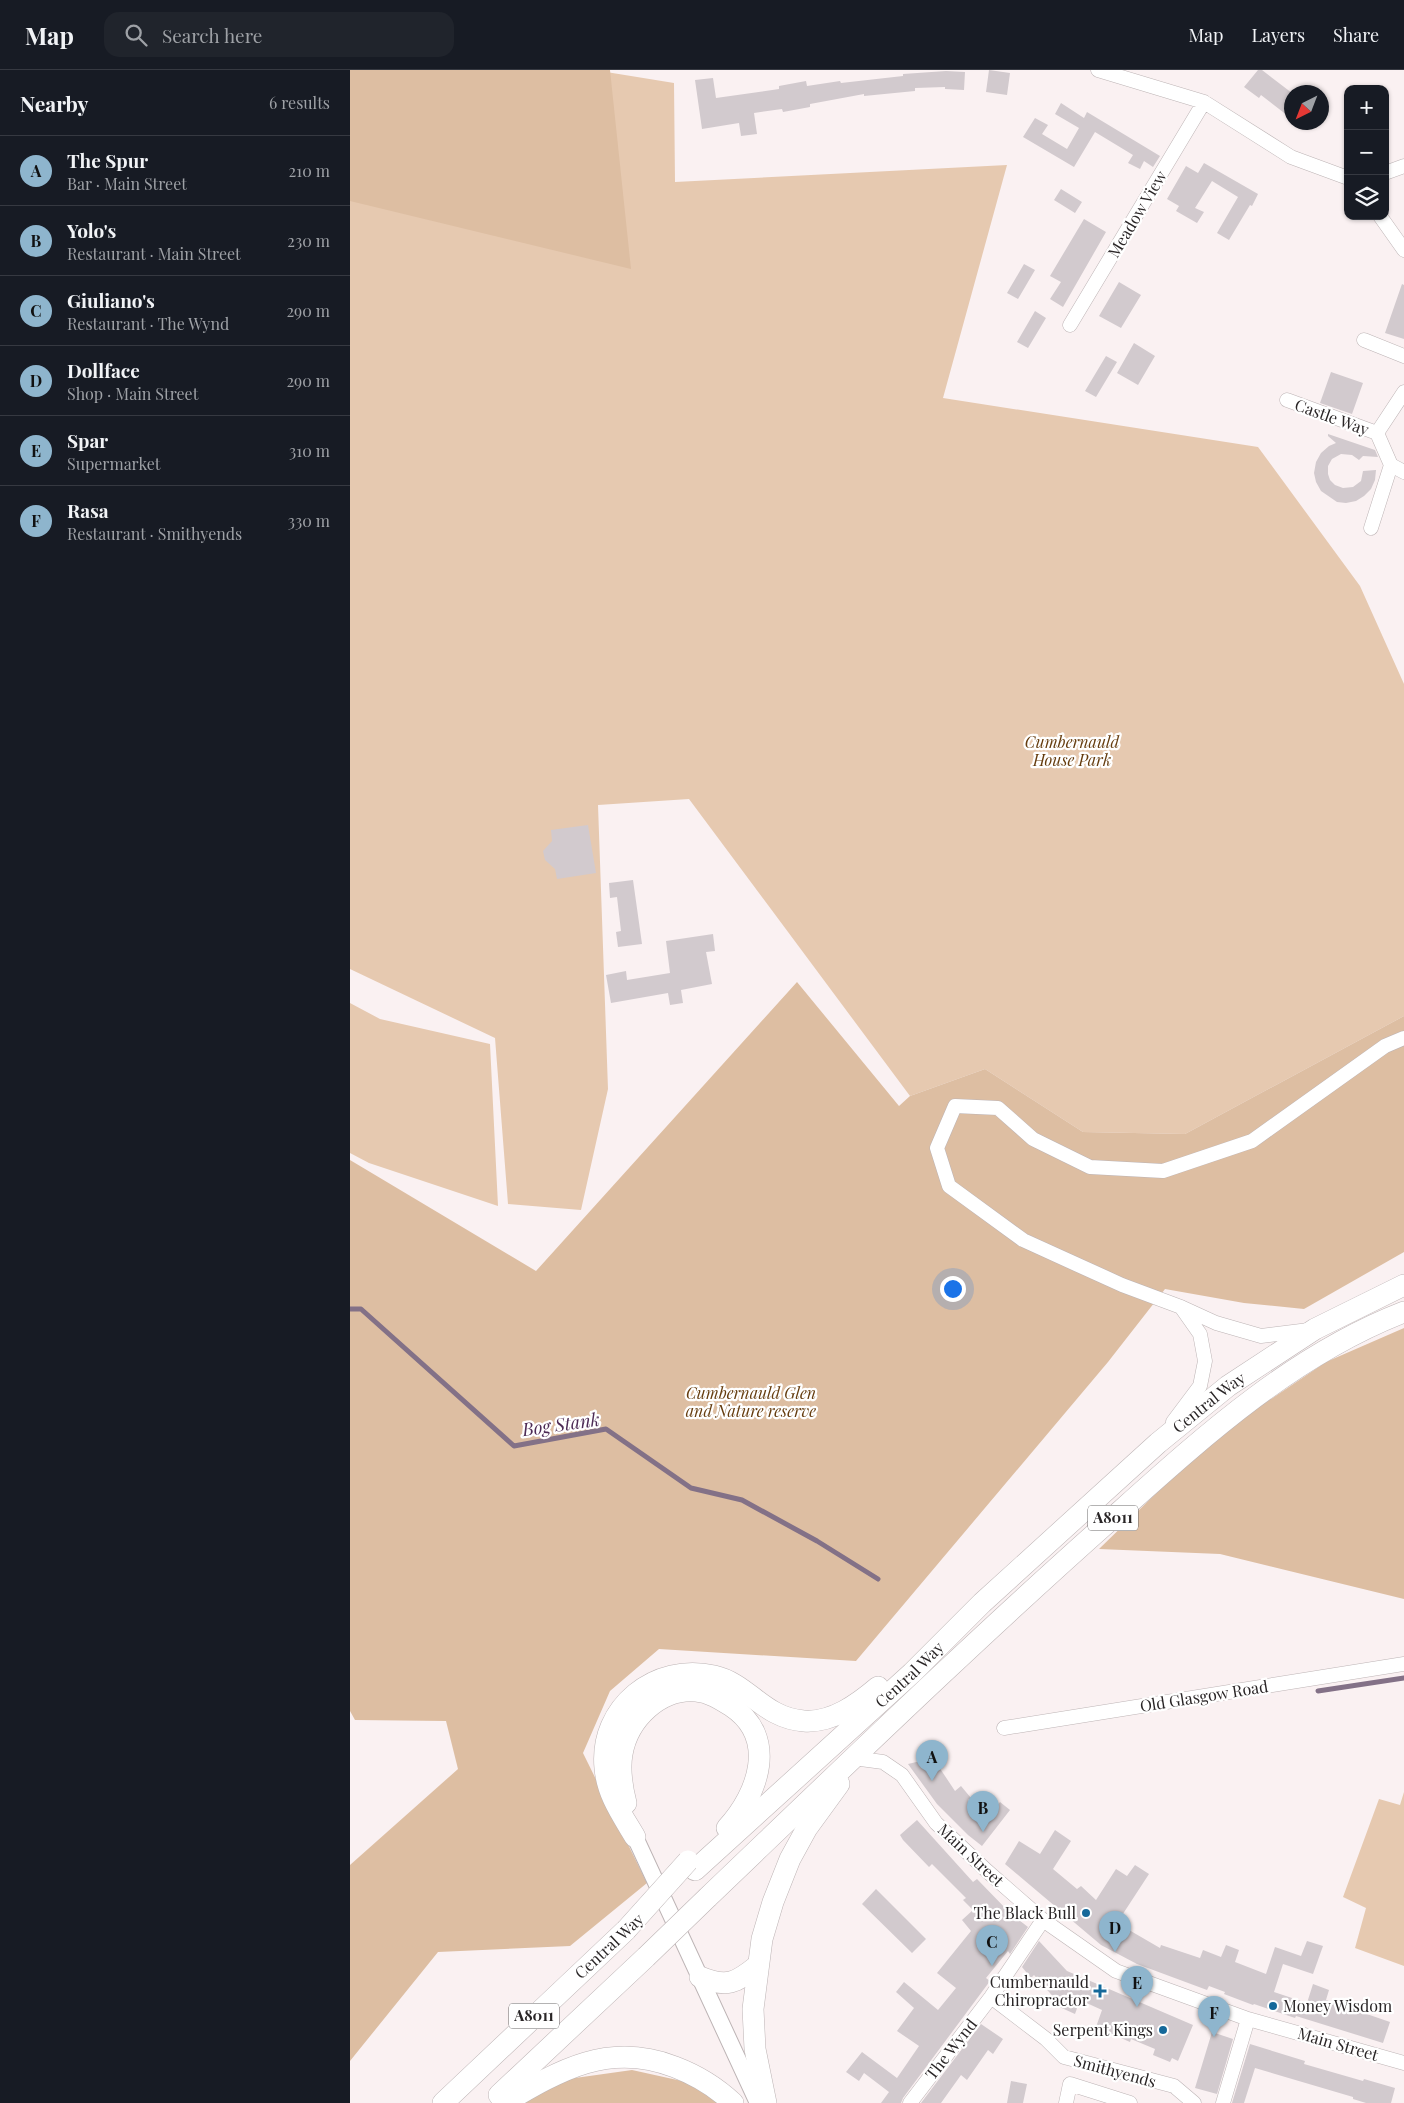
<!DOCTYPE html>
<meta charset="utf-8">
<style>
body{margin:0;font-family:"Playfair Display",serif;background:#20242c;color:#f1f3f6}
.controls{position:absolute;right:15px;top:15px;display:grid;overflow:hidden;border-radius:10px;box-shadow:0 1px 4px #0004}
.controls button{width:45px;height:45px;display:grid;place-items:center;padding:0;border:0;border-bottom:1px solid #363941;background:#171b24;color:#f1f3f6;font:25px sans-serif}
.compass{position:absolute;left:934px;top:15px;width:45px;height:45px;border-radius:50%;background:#171b24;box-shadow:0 1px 4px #0004;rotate:222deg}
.you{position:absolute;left:602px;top:1218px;width:18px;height:18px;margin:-12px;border:4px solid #fff;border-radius:50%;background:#1a73e8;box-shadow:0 0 0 8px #1a73e833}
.badge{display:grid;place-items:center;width:32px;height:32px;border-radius:50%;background:#8eb5cd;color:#111;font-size:16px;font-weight:700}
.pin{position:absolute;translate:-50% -41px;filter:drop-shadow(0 1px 2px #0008)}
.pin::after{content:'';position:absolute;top:26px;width:18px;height:15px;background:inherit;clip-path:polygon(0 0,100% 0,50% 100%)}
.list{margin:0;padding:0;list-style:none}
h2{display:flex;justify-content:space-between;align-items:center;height:65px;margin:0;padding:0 20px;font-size:21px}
h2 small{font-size:16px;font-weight:400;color:#9ea1a6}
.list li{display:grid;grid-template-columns:32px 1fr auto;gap:15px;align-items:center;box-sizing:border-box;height:70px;padding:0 20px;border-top:1px solid #363941}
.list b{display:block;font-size:19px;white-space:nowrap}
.list p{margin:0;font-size:16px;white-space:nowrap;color:#9ea1a6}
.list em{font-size:16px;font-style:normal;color:#9ea1a6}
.icon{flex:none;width:28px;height:28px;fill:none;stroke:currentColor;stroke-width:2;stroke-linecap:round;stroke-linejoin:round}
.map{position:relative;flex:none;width:1054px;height:2033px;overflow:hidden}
header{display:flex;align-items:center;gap:30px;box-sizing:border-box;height:70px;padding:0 25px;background:#171b24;border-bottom:1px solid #363941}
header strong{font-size:24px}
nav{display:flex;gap:28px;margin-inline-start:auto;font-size:18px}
.search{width:350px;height:45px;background:#20242c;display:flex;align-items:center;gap:12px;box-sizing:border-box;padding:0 18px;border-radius:15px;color:#9ea1a6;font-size:19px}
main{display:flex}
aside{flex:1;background:#171b24}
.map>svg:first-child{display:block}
.green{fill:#e6c9b0}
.forest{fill:#ddbea2}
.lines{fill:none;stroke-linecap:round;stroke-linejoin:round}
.stream{stroke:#837187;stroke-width:5}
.building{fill:#d2cace}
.minor-casing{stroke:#bdb4b5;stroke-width:15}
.tertiary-casing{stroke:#bdb4b5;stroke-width:18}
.primary-casing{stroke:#bdb4b5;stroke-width:22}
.minor{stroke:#fff;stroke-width:14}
.tertiary{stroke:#fff;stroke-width:16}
.primary{stroke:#fff;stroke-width:21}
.primary-bridge-casing{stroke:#bdb4b5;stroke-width:22;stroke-linecap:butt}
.primary-bridge{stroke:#fff;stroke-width:21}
.poi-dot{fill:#15699a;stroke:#fff;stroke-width:2}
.labels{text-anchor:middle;stroke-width:4.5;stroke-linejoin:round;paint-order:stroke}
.shield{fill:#fff;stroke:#696667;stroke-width:1}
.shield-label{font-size:15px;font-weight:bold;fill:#292526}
.street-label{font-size:16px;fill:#292526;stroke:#fff}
.park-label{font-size:16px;font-style:italic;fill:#653c0e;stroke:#fff}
.poi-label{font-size:16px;fill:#292526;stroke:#fff;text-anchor:end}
.water-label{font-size:18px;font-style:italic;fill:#4d2b55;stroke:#fff}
</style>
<header>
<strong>Map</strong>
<div class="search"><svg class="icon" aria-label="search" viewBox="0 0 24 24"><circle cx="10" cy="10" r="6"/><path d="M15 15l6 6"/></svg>Search here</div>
<nav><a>Map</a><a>Layers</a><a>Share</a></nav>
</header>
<main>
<aside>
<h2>Nearby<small>6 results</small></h2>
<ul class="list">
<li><span class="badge">A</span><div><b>The Spur</b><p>Bar · Main Street</p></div><em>210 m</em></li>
<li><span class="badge">B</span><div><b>Yolo's</b><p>Restaurant · Main Street</p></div><em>230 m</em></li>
<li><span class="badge">C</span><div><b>Giuliano's</b><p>Restaurant · The Wynd</p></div><em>290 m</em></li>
<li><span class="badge">D</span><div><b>Dollface</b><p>Shop · Main Street</p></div><em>290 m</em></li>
<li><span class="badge">E</span><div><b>Spar</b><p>Supermarket</p></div><em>310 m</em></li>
<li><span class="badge">F</span><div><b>Rasa</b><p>Restaurant · Smithyends</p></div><em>330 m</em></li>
</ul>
</aside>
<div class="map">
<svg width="1054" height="2033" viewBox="0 0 1054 2033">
<rect width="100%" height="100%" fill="#faf1f2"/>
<path class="green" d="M0 0H244L324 13 325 112 657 95 593 328 908 377 1010 516 1054 614V946L835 1064 733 1062 635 999 560 1026 339 729 248 735 258 1019 231 1140 158 1134 145 968 0 899Z
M0 933 30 949 140 974 148 1136 19 1093 0 1083Z
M1054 1722V1896L1005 1878 1016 1838 993 1827 1029 1729 1050 1735Z"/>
<path class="forest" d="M0 0H260L281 199 0 131Z
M447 912 549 1036 560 1026 635 999 733 1062 835 1064 1054 946V1182L954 1239 894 1233 815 1219 758 1292 506 1591 309 1579 260 1621 233 1683 297 1813 220 1876 88 1882 0 1991V1795L108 1699 96 1651 5 1650 0 1641V1090L186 1201Z
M1054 1258V1529L870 1484 749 1479 863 1368 976 1292Z
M282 2000 350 2015 368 2033H171L218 2009Z"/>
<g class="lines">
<path class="stream" d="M0 1239H11L164 1376 256 1359 341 1418 392 1430 467 1471 528 1509
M968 1621 1054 1608"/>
</g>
<path class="building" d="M639 0 660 3 657 25 636 22Z
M908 0H912L942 23V49L911 25 909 28 894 17Z
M596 1 615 2 614 20 595 19V17L565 18V21L514 26V24L460 34V37L433 42 432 39 404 43 407 64 391 66 389 53 352 59 345 10 363 8 366 28 429 19V16L456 11 457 16 490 11 491 13 553 6V4Z
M711 33 734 48 737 42 810 86 803 97 794 91 790 99 778 93 783 85 745 62 724 97 673 67 685 48 698 55 692 64 717 79 729 58 705 44Z
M854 93 908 124 902 136 900 135 879 170 867 163 888 127 862 111 845 138 854 142 847 153 826 141 829 136 817 129 836 96 848 103Z
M711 119 732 132 725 143 704 130Z
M734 149 756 162 713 237 700 229 711 212 700 206Z
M674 194 685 200 668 229 657 223Z
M769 212 791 225 771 258 749 246Z
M1052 214 1054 215V269L1035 263Z
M685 241 696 248 678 278 667 272Z
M784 273 805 286 788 315 767 303Z
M756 286 767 292 746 327 735 321Z
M981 302 1013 313 1002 344 970 333Z
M978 364 1025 380 1028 387 1013 386 1009 390 1002 385 991 384 982 389 978 396V404L980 410 985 415 993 418 1003 417 1011 411 1013 401 1026 400 1025 410 1021 419 1014 426 1006 431 996 433 987 432 971 421 966 412 964 403 966 392 971 383 979 376 986 373 978 366Z
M238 755 246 803 207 809 205 799 195 790 193 781 202 771 201 760Z
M283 810 292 874 268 877 266 862 271 861 267 827 260 828 259 813Z
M363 864 365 881 356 882 362 914 331 920 333 933 320 935 318 923 261 933 256 905 276 901 277 910 320 903 316 871Z
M583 1688 605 1721 611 1716 621 1728 618 1730 636 1750 650 1732 660 1740 632 1776 618 1765 587 1734 558 1694Z
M567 1750 623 1812 627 1809 660 1843 678 1857 660 1884 658 1881 636 1908 640 1911 553 2028 551 2033H531L539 2022 514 2003 509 2011 496 2002 512 1982 547 2008 569 1976 547 1961 564 1938 546 1922 554 1912 588 1940 606 1918 587 1903 621 1861 612 1850 623 1840 613 1830 616 1828 582 1794 579 1797 553 1770 550 1765Z
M705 1760 721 1771 703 1799 727 1819 731 1816 746 1830 766 1799 777 1806 785 1795 799 1804 767 1853 810 1878 811 1875 850 1888 853 1880 871 1887 876 1875 889 1880 885 1892 916 1904 925 1877 951 1886 957 1871 973 1876 963 1904 933 1894 924 1922 957 1933 963 1914 979 1920 976 1930 1040 1952 1033 1973 946 1946 945 1948 904 1934 903 1935 874 1924 875 1922 859 1916 857 1920 787 1894 751 1875 655 1794 669 1771 690 1784Z
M526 1819 576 1869 562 1883 512 1834Z
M689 1871 717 1901 843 1955 828 1991 822 1988 820 1992 803 1985 805 1979 781 1969 780 1972 746 1957 752 1940 730 1930 725 1944 705 1935 707 1931 684 1905 681 1908 672 1897Z
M631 1954 653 1969 643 1984 638 1980 617 2010 611 2005 591 2033H571Z
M862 1962 883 1969 867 2024 845 2018Z
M900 1974 955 1991 954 1994 1013 2011 1014 2009 1045 2018 1041 2033H1016L1003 2029V2027L905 1998 894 2033H882Z
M661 2011 677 2014 673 2033H657Z"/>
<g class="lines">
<g class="minor-casing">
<path id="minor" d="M748 0 854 32 941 87 998 108
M1035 103 1054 96
M1030 146 1054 180
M720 255 854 32
M1014 270 1054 286
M1054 322 1027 363 1041 395 1054 402
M937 330 1027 363
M1021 458 1041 395
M959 1260 911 1266 866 1253 831 1237 772 1215 673 1170 599 1116 587 1078 605 1036 648 1038 683 1069 740 1097 813 1101 902 1071 1035 976 1054 968
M823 1352 850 1316 855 1291 850 1264 831 1237
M654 1658 1054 1594
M503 1688 533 1692 552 1705 586 1753 637 1801 693 1850 766 1901 898 1949 1054 1993
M641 1927 696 1969 714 1987 824 2016 844 2033
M560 2033 641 1927 693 1850
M716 2033 720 2014 780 2033
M873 2033 898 1949"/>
</g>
<g class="tertiary-casing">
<path id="tertiary" d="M285 1767 408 2033"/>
</g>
<g class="primary-casing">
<g id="primary">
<path d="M276 1733C272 1717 269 1701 272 1684 278 1649 310 1618 346 1621 359 1622 370 1629 381 1636 428 1667 409 1723 377 1758"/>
<path d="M285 1767C272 1745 257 1724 255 1698 249 1637 306 1592 364 1606 399 1614 413 1648 454 1651 482 1653 508 1634 528 1617"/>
<path id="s1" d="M345 1800 562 1603 632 1533 808 1373 878 1316 965 1259 1054 1215"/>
<path d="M358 1827C493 1698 627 1568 767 1444 854 1366 943 1285 1054 1242"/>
<path d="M350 1907C377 1918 386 1913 407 1896"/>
<path d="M149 2025 296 1887"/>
<path d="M93 2033 276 1860"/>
<path d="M154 2033C210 2000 259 1971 325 1997 346 2005 366 2017 383 2033"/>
<path d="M416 2033 405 1979 403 1939 412 1869 423 1832 440 1789 457 1758 489 1714"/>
</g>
</g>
<use href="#minor" class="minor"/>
<use href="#tertiary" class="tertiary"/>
<use href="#primary" class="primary"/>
<g class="primary-bridge-casing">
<path id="primary-bridge" d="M276 1860 338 1791
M296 1887 358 1827"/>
</g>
<use href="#primary-bridge" class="primary-bridge"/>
</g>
<g class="poi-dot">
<circle cx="736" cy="1843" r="5"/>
<path d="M747.5 1913.5h5v5h5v5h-5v5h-5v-5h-5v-5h5z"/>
<circle cx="923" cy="1936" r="5"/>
<circle cx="813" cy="1960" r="5"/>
</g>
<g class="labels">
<g class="shield">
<rect x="738" y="1435.5" width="50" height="25" rx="4"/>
<rect x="159" y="1933.5" width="50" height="25" rx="4"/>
</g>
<g class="shield-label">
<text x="763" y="1453">A8011</text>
<text x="184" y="1951">A8011</text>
</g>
<g class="street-label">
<text transform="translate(787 144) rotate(-59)" y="6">Meadow View</text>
<text transform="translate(982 347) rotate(20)" y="6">Castle Way</text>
<text dy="6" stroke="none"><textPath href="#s1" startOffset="695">Central Way</textPath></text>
<text dy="6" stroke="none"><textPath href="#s1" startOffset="290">Central Way</textPath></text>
<text transform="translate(854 1626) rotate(-9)" y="6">Old Glasgow Road</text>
<text transform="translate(621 1785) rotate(43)" y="6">Main Street</text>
<text transform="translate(259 1876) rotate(-43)" y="6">Central Way</text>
<text transform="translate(988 1974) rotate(16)" y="6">Main Street</text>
<text transform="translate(601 1979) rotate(-52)" y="6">The Wynd</text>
<text transform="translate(765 2001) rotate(15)" y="6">Smithyends</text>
</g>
<g class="park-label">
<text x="722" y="678">Cumbernauld<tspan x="722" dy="18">House Park</tspan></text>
<text x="401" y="1329">Cumbernauld Glen<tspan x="401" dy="18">and Nature reserve</tspan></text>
</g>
<g class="poi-label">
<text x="726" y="1849">The Black Bull</text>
<text x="739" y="1918">Cumbernauld<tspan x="739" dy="18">Chiropractor</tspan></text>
<text x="933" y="1942" text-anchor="start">Money Wisdom</text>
<text x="803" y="1966">Serpent Kings</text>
</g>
<g class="water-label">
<text transform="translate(211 1355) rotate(-8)" y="6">Bog Stank</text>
</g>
</g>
</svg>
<div class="controls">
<button>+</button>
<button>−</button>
<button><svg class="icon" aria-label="layers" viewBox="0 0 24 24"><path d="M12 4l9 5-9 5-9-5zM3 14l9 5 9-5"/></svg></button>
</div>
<svg class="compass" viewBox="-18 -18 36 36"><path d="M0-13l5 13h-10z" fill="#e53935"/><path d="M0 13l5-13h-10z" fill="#9ea1a6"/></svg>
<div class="you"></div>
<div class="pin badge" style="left:582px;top:1711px">A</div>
<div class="pin badge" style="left:633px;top:1762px">B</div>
<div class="pin badge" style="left:642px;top:1896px">C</div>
<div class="pin badge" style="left:765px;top:1882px">D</div>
<div class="pin badge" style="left:787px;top:1937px">E</div>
<div class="pin badge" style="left:864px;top:1967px">F</div>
</div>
</main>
